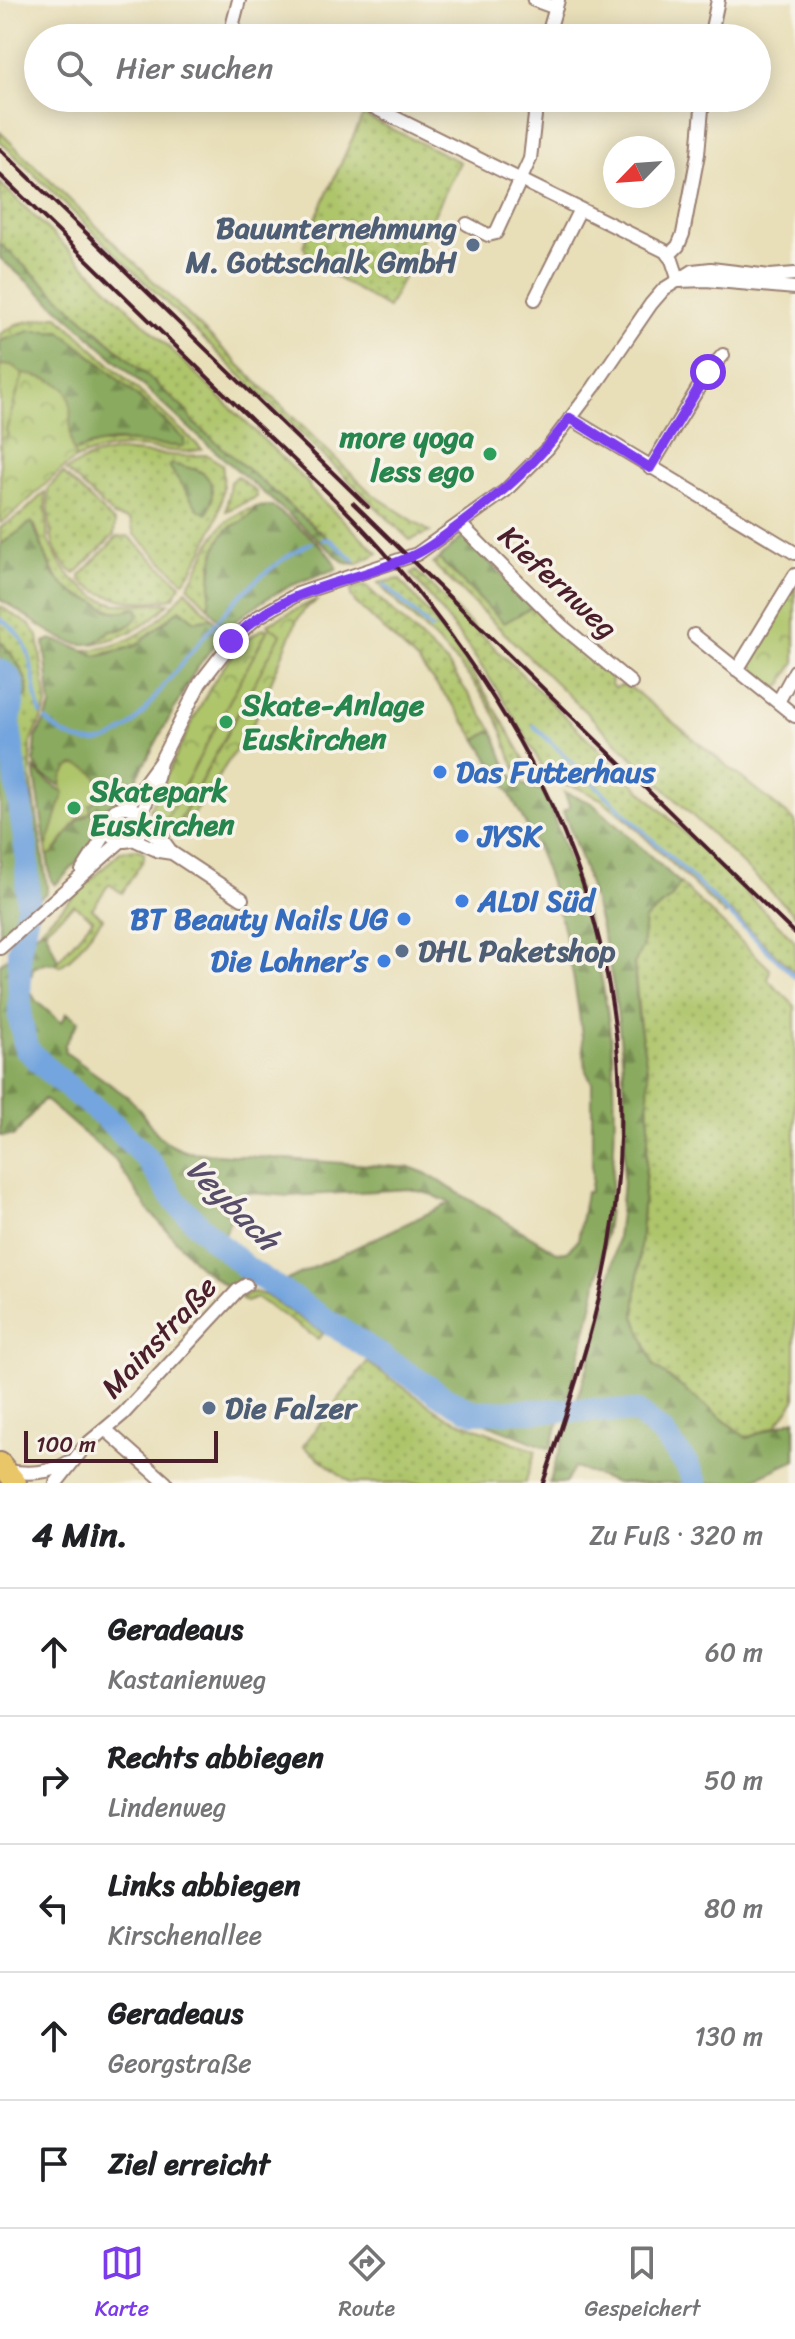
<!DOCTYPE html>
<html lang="de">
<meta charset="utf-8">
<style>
body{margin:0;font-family:Sriracha,sans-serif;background:#f6f6f6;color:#202124}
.compass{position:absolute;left:603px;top:136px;width:72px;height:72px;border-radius:50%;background:#fff;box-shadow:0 4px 20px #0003;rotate:245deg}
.scale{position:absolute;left:24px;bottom:20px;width:194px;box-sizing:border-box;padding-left:8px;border:4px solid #4a1f2b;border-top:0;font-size:22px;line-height:28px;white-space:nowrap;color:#4a1f2b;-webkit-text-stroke:6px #f7f3e8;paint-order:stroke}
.stop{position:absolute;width:24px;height:24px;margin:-18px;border:6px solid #7c3aed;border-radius:50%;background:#fff}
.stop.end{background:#7c3aed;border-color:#fff;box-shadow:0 2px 8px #0008}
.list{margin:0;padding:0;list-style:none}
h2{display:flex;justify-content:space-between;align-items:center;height:104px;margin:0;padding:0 32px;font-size:34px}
h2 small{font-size:26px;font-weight:400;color:#757577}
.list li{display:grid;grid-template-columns:52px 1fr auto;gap:24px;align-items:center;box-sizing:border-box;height:128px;padding:0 32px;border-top:2px solid #e0e0e0}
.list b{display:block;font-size:30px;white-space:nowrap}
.list p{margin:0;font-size:26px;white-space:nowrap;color:#757577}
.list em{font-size:26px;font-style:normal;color:#757577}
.icon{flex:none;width:44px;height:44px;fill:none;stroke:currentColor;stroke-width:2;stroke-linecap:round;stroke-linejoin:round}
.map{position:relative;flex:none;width:795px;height:1483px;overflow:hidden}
.search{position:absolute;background:#fff;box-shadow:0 4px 20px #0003;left:24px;right:24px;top:24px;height:88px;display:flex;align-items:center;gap:20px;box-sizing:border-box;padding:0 28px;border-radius:44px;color:#757577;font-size:30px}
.sheet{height:744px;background:#fff}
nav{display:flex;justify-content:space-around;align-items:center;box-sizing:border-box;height:112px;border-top:2px solid #e0e0e0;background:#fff;font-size:22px;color:#757577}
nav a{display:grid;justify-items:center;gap:4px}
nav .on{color:#7c3aed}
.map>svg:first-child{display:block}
.grass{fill:url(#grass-dots);stroke:#7c724b;stroke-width:2}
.forest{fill:url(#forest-firs);stroke:#6a6445;stroke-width:2}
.park{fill:url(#park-crowns);stroke:#7c724b;stroke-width:2}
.pitch{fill:#aec56b;stroke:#7c724b;stroke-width:2}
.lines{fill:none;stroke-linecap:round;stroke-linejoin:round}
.stream{stroke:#74a5de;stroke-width:4}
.river{stroke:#74a5de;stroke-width:24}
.minor-casing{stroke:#997f72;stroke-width:16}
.primary-casing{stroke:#997f72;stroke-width:24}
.minor{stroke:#fff;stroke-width:12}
.primary{stroke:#e9c769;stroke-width:20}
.rail{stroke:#4a1f2b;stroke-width:4}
.route{stroke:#7c3aed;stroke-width:10}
.service-dot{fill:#5c6f8a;stroke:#f7f3e8;stroke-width:3}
.leisure-dot{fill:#2e9e5b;stroke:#f7f3e8;stroke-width:3}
.shop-dot{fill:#3f7fe0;stroke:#f7f3e8;stroke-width:3}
.labels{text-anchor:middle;stroke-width:7;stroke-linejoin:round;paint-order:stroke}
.service-label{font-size:30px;font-weight:bold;fill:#4e5e75;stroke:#f7f3e8;text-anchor:start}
.leisure-label{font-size:30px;font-weight:bold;fill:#27864d;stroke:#f7f3e8;text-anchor:start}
.street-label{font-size:30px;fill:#4a1f2b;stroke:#f7f3e8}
.shop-label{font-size:30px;font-weight:bold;fill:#366cbe;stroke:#f7f3e8;text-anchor:start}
.water-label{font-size:32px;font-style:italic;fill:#594e6a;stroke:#f7f3e8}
</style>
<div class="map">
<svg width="795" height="1483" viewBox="0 0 795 1483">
<defs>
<pattern id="grass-dots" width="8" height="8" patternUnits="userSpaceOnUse" patternTransform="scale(2)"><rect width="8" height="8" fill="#aec56b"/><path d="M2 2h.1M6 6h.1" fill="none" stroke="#909f58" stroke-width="1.8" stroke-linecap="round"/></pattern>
<pattern id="forest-firs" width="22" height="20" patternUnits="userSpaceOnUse" patternTransform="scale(2)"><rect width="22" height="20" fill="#8aaa5f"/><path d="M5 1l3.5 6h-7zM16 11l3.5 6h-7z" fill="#738a4f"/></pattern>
<pattern id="park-crowns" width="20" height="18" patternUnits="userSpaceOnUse" patternTransform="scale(2)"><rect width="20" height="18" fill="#aec56b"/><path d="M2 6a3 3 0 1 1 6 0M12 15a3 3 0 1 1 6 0" fill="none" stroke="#909f58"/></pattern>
</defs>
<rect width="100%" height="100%" fill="#f7f3e8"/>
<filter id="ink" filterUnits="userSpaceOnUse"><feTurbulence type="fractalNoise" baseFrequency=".0125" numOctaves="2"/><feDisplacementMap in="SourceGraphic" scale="16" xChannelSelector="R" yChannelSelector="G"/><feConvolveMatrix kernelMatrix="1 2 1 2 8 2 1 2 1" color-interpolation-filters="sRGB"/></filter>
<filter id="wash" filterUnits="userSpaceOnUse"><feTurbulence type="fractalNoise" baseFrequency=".006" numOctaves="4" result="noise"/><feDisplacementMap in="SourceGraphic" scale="32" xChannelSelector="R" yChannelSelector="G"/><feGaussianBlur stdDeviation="1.8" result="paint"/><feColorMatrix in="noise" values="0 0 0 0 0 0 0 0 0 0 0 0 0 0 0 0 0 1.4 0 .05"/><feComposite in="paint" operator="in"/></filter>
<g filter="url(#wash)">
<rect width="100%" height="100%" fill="#e8dfb9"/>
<path class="grass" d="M363 115 460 162 388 308 314 264 303 246Z
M0 132 371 493 430 532 410 540 0 141Z
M0 183 309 484 310 489 378 553 357 564 195 424 184 409 0 244Z
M55 316H58L202 449C180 456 155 447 132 447 112 446 94 451 76 459L73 452C110 437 142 441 180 447L184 439 101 364 60 331 0 341V334L17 324Z
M118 451 182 456 207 455 222 464C229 504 206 550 184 582L134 534 130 520 114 516 66 470 93 456Z
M63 473 115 523 114 535 75 574C47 555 49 519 48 488Z
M237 476 256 492 257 497 226 511 230 482Z
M45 492 48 540 59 562 74 581 99 598 116 604 169 603C147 627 125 637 93 644L110 630C125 632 131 624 140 614L133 608C116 616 108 608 93 601 89 599 84 599 81 597 51 584 45 552 35 525L0 545V528L24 512Z
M257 507 211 564 212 590 208 607 188 586C212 550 209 519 257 507Z
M128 536 181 585 173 598C138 606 108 601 80 581V576L117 537Z
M439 559 504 623 534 606 609 672 612 679 611 685 615 688 623 685 631 688 795 821V915L433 564Z
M416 571 795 941V973L730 911 725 915 627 820 601 799 576 787 550 782C512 707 465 638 411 574Z
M399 579C454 640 499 709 536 782 509 778 509 744 499 723 472 667 420 628 378 583Z
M365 585 447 663 493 730 477 740 454 706 418 662 355 602 351 596V589Z
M186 590 212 618 195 621 180 609 135 646 95 656 84 650C130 648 159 624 186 590Z
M0 606 30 625 38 636 47 706 31 743V777L37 816 21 758 20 729 16 717 18 702 27 695 19 667 0 641Z
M136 849 144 852V859L122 893 109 884 92 909 103 918 70 959 60 966 55 964 93 919 74 905 45 929 41 930V928L120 852Z
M680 883 770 969 768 980 795 1006V1400L776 1426 747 1438 654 1366 635 1316 649 1124 634 963 642 948 645 919 672 897Z
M253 1292 265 1295 323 1333 318 1339 257 1298 246 1302 240 1297Z
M367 1362 445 1416 536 1451 525 1483H351L303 1446Z"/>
<path class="forest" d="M0 244 184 409 195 424 357 564 345 563 200 438 71 319 0 258Z
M30 331H60L101 364 184 439V446C138 447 122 431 73 452L69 436 66 390C52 377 39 381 24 374 12 370 15 367 0 365V341Z
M171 464C192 469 213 468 212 495 211 502 211 507 207 514L198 509 169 466Z
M272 506C290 520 331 549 337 569 295 581 257 599 226 630L208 607C214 581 207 553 226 531 232 524 242 523 248 517 252 514 254 510 257 507Z
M32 522 53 574 62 584 80 597 94 601 108 610 120 612 137 608 140 614C131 624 125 632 110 630 105 634 102 639 96 642 67 655 25 611 0 600V545Z
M463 536 534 606 504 623 439 559Z
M180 609 195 621 212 618 223 633 196 669 128 794 104 809 99 819 97 835 75 865 55 885 51 880 47 856C65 848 68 823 86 816L67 769 61 786 42 775 34 762 36 738 51 707 44 642 51 639 84 650 95 656 104 655 135 646Z
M0 641C12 654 31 677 27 696L18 702 16 717 20 729 21 758 37 816 47 886V892L0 934Z
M493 730C506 761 504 785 543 790 567 851 588 912 601 976 634 1135 604 1299 550 1449L448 1408 253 1278 260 1268 283 1282 450 1203 433 1195 410 1189 290 1196 240 1192 223 1240 253 1262 231 1290 199 1266 150 1212 115 1160 44 1099 14 1136H0V964L37 932 45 929 58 960 55 964 44 963 33 968 29 989 36 1001 57 1019 62 1022 67 1013 79 1021 65 1044V1052L128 1097C151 1119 152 1141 188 1152L412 1168 425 1173 557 1252 567 1251 578 1240 586 1192H590L592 1180V1083L586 1071C579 1006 570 939 548 877 531 827 504 783 477 740Z
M34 767C43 782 59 786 64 794 58 808 52 838 46 847Z
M564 792 592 803 680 883 672 897 645 919 642 948 634 964 638 1016 648 1073 649 1125 635 1316 654 1366 747 1438 795 1419V1460L746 1483H616L574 1467 566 1483H549C568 1424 591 1365 605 1304 642 1137 627 969 563 811L570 807Z"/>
<path class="park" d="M23 374C97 385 57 410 76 459 48 477 29 505 0 523V440L7 435 6 430Z
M795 586V662L781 686 776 689 769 688 751 673 750 661Z
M313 601H317L306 608 297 620 255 720 180 836 178 827 181 820 280 634 267 624Z
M264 628 267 631 161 830 152 823 150 808C180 756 211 657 264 628Z"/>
<path class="pitch" d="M0 365 13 366 23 374 6 430 8 435 0 440Z
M269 627 281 634 171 836 161 830Z
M73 765C96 765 113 792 89 805L91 812 78 819 53 853 47 856 46 847C51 839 58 807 64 794 58 783 62 772 73 765Z"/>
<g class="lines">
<path class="stream" d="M323 540 329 539 354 560
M385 585 431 629
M0 619C39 641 29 679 41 714
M46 720C63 737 88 749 112 738 136 728 151 701 167 682 210 630 249 574 311 543
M534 726 795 977"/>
<path class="river" d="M0 671C22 680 10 707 9 725
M0 703 9 727 27 853 28 908 19 951 20 1017 26 1048 49 1071 113 1124 148 1160 176 1202 213 1239 248 1269 445 1398 474 1412 590 1410 637 1412 663 1434 687 1465 696 1483"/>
</g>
</g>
<g filter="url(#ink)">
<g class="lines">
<g class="minor-casing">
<path id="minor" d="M534 0 556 8
M238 38 233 23 239 0
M547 38 558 0
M710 38 718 0
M355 98 665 251 672 260 679 281
M467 224 488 235 496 233 530 159 537 98
M669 255 678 246 683 234 698 154 703 98
M679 281 706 280 795 288
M535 299 580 209
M570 418 795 553
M650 468 708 372 723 355
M460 524 562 626 631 683
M694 635 795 716
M737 670 795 575
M778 702 795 671
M108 824a17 17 0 1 1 34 0a17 17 0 1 1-34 0Z
M127 807 160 762 200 683 238 634 258 617 298 594 417 554 505 491 548 448 594 387 651 304 664 289 693 271 711 269 770 276 795 274
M140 816 157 778 160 762
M142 826 164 842 172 853 242 899
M133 839 159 851 172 853
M82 871 108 830
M0 948 121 841
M105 1429 166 1483
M6 1471C29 1474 49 1474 69 1462
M56 1483 86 1445 123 1414 238 1290 246 1285"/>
</g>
<g class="primary-casing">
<path id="primary" d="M0 1463 16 1483"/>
</g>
<use href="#minor" class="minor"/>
<use href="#primary" class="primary"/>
<path class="rail" d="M0 149 368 507
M0 175C78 250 155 326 233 402 288 455 347 507 397 567 552 751 642 953 616 1199 606 1297 574 1390 543 1483
M353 503 795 934"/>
</g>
</g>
<g class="lines" filter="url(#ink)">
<path class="route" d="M231 641C285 586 339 587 405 559 426 551 443 537 462 523 507 489 536 463 570 418L650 468 708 372"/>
</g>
<g class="service-dot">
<circle cx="473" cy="245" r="8"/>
<circle cx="402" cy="951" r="8"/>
<circle cx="209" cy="1408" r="8"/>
</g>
<g class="leisure-dot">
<circle cx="490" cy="454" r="8"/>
<circle cx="226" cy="722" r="8"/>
<circle cx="74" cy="808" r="8"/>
</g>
<g class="shop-dot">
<circle cx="440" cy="772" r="8"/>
<circle cx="462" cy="836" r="8"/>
<circle cx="462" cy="901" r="8"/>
<circle cx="404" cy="919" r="8"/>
<circle cx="384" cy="961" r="8"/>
</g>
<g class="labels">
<g class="service-label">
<text x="457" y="238" text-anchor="end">Bauunternehmung<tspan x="457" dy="34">M. Gottschalk GmbH</tspan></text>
<text x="418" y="961">DHL Paketshop</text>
<text x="225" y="1418">Die Falzer</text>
</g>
<g class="leisure-label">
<text x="474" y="447" text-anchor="end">more yoga<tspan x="474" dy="34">less ego</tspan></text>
<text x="242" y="715">Skate-Anlage<tspan x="242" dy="34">Euskirchen</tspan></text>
<text x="90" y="801">Skatepark<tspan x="90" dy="34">Euskirchen</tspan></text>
</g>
<g class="street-label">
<text transform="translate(558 582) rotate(43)" y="10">Kiefernweg</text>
<text transform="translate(159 1337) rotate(-47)" y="10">Mainstraße</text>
</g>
<g class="shop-label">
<text x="456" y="782">Das Futterhaus</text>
<text x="478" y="846">JYSK</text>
<text x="478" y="911">ALDI Süd</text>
<text x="388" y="929" text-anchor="end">BT Beauty Nails UG</text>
<text x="368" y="971" text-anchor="end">Die Lohner’s</text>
</g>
<g class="water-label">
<text transform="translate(233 1204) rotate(45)" y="11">Veybach</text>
</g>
</g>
</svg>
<svg class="compass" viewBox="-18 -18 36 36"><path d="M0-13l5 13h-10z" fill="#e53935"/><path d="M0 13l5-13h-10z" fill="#757577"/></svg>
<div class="scale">100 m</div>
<div class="stop" style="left:708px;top:372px"></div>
<div class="stop end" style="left:231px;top:641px"></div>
<div class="search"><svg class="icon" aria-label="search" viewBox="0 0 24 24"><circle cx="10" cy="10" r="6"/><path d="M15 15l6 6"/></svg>Hier suchen</div>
</div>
<section class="sheet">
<h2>4 Min.<small>Zu Fuß · 320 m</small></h2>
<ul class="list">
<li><svg class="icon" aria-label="ahead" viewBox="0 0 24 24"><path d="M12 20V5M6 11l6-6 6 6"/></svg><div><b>Geradeaus</b><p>Kastanienweg</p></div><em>60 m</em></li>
<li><svg class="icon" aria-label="right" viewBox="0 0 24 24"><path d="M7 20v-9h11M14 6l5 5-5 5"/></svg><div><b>Rechts abbiegen</b><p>Lindenweg</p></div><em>50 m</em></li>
<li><svg class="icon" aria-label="left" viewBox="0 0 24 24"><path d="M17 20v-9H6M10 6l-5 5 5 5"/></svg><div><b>Links abbiegen</b><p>Kirschenallee</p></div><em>80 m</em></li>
<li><svg class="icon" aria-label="ahead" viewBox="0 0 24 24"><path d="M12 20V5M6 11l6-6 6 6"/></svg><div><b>Geradeaus</b><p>Georgstraße</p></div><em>130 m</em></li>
<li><svg class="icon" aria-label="arrive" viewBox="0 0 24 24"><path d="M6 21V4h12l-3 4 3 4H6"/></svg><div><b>Ziel erreicht</b></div></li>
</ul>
</section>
<nav>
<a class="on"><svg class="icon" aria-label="map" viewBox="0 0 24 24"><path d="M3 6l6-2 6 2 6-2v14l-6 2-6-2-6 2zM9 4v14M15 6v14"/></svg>Karte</a>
<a><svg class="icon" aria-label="directions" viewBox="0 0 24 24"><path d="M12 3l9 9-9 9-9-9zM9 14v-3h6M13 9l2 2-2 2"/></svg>Route</a>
<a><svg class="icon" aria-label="saved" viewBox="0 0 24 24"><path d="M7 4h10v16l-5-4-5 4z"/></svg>Gespeichert</a>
</nav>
